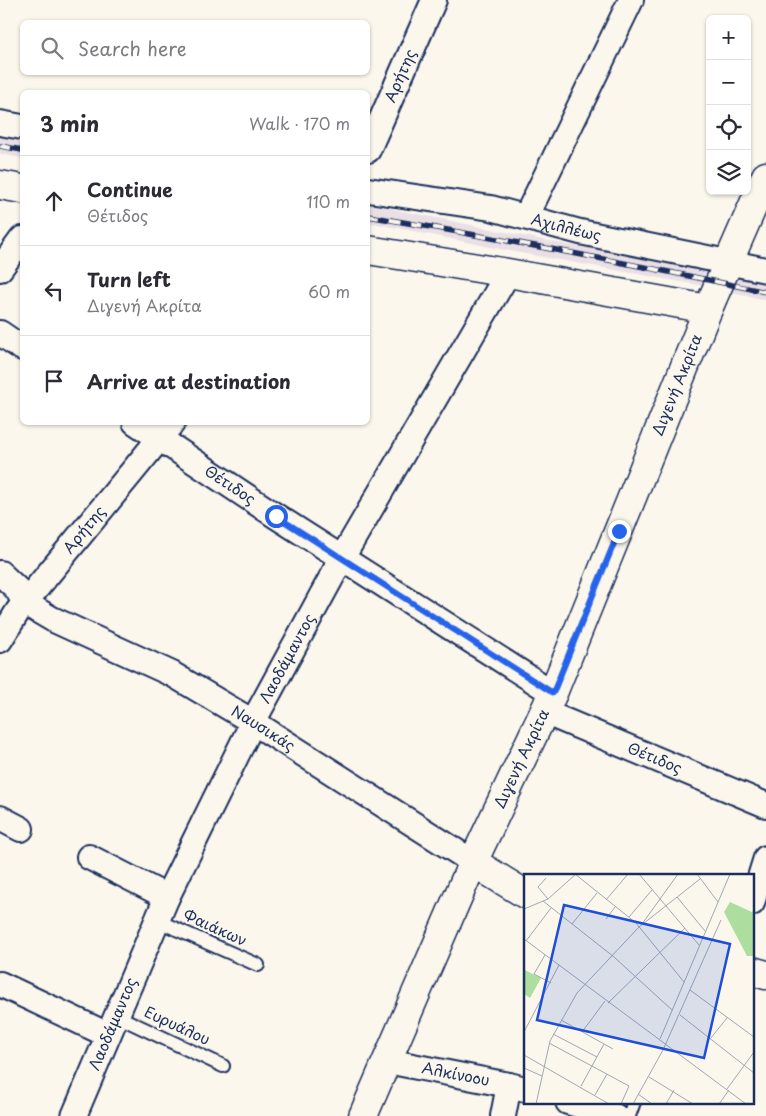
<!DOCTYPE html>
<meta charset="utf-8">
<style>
body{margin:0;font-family:"Playpen Sans",sans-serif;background:#f2f2f3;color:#2b2b33}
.controls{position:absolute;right:15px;top:15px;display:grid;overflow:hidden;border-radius:8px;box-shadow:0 1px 4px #0004}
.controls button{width:45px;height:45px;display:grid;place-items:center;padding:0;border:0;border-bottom:1px solid #e1e1e2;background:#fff;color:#2b2b33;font:25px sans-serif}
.stop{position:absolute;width:15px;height:15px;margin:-11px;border:4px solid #2563eb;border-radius:50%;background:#fff}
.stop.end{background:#2563eb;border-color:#fff;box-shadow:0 1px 5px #0008}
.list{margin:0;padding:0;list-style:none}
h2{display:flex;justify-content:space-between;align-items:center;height:65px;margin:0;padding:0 20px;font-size:21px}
h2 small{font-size:16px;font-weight:400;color:#7c7c81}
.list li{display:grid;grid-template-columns:32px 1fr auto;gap:15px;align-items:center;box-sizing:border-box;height:90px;padding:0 20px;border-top:1px solid #e1e1e2}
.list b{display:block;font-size:19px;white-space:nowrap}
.list p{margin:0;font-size:16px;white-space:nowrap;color:#7c7c81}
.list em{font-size:16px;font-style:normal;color:#7c7c81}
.icon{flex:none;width:28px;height:28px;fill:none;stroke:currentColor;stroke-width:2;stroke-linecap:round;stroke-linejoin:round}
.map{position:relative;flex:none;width:766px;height:1116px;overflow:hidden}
.search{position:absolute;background:#fff;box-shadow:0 1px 4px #0004;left:20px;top:20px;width:350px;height:55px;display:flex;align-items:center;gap:12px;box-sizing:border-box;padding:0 18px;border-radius:8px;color:#7c7c81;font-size:19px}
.panel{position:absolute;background:#fff;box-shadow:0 1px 4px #0004;left:20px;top:90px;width:350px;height:335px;border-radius:8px}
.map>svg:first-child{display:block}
.built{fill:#eadfe5}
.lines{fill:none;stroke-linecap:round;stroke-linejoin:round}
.service-casing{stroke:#1b2f5e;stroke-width:16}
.minor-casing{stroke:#1b2f5e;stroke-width:28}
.tertiary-casing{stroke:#1b2f5e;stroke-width:31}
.service{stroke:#fbf7ec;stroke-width:12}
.minor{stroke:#fbf7ec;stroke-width:24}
.tertiary{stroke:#fbf7ec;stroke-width:28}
.rail-casing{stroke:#1b2f5e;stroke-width:5.5}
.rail{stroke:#fbf7ec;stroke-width:4;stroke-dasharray:11;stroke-linecap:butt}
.route{stroke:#2563eb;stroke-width:6}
.labels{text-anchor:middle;stroke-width:4.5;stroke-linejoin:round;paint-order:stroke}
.street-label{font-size:15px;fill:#1b2f5e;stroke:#fbf7ec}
.inset-road{fill:none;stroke:#a1a7b3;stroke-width:1}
.view{fill:#1d4ed8;fill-opacity:0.15;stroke:#1d4ed8;stroke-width:2.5}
.inset-edge{fill:none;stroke:#1b2f5e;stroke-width:2.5}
</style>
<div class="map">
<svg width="766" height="1116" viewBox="0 0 766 1116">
<rect width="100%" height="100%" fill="#fbf7ec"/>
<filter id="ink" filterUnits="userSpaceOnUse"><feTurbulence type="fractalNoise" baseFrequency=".02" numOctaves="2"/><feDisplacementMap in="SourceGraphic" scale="10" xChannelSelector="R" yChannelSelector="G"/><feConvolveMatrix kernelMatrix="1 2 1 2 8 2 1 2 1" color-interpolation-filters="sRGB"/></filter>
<g filter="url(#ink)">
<path class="built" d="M0 133 22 137V158L0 154Z
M368 204 568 245 716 270 766 282V300L710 287 515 252 368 222Z"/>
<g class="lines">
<g class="service-casing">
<path id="service" d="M158 921 258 965
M117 1016 223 1066
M629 1116 634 1102"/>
</g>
<g class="minor-casing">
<g id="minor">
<path d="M0 123 22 127"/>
<path id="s1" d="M368 150 434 0"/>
<path id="s2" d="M368 190 491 208 580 232 766 270"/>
<path d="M526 217 631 0"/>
<path d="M0 269 22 239"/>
<path d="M0 333 22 348"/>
<path id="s3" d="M135 422 276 516 553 693"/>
<path id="s4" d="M0 573 17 589 25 603 52 619 172 674 253 722 473 862"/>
<path id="s5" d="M0 640 18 611 173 422"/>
<path id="s6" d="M544 712 766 805"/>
<path d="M0 818 21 829"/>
<path d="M89 857 167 897"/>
<path d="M752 903 766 858"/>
<path d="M0 984 108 1035"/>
<path id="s7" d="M387 1061 509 1085 525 1089"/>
<path d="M568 1102 615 1116"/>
<path id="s8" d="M74 1116 167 897 253 722 342 558 508 273"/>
<path d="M503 1116 509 1085"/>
</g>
</g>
<g class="tertiary-casing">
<g id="tertiary">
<path d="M0 185 22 189"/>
<path d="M368 250 508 273 708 309"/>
<path d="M473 862 525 894"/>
<path d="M752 971 766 975"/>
<path id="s9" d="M363 1116 473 862 553 693 708 309 766 176"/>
</g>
</g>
<use href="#service" class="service"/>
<use href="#minor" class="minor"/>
<use href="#tertiary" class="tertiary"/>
<g class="rail-casing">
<path id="rail" d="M0 146 22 150
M368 216C501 239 634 264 766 292"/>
</g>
<use href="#rail" class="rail"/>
</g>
</g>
<g class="lines" filter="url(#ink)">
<path class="route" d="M276 516 553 693 619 531"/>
</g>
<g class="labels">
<g class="street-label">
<text dy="5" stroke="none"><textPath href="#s1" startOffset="81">Αρήτης</textPath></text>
<text dy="5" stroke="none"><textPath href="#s2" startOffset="202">Αχιλλέως</textPath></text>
<text dy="5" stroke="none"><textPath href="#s9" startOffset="796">Διγενή Ακρίτα</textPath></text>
<text dy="5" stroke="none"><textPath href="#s3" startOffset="114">Θέτιδος</textPath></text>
<text dy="5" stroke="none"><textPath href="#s5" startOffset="139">Αρήτης</textPath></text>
<text dy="5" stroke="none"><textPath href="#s8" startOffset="505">Λαοδάμαντος</textPath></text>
<text dy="5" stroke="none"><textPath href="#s4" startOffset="309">Ναυσικάς</textPath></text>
<text dy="5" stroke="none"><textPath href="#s9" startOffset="391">Διγενή Ακρίτα</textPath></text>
<text dy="5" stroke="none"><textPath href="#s6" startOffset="120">Θέτιδος</textPath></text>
<text transform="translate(215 928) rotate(24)" y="5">Φαιάκων</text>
<text dy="5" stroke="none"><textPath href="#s8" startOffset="100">Λαοδάμαντος</textPath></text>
<text transform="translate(177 1026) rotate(25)" y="5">Ευρυάλου</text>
<text dy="5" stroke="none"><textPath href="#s7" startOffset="70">Αλκίνοου</textPath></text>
</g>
</g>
<g transform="translate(524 874)">
<rect width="230" height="230" fill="#fbf7ec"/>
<path d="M1 96 17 104 6 124 0 120Z" fill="#aede9f"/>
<path d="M206 28 228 38 230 35V82H223L200 38Z" fill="#aede9f"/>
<path class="inset-road" d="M51 0 112 49 160 108M115 0 175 71M173 0 194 28M22 4 14 13 24 25M153 23 181 57M82 26 104 0M19 27 90 83 148 136M0 35 24 25 52 0M105 43 128 16M82 45 91 33M48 50 73 19M118 50 154 0M0 65 222 230M2 67 27 34M21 81 10 100 27 109M166 116 230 163M84 129 161 54M156 141 230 199M37 146 89 175M0 158 35 91M58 158 81 127M29 160 73 183M136 165 206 0M186 165 203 144M25 169 105 212 97 230M0 181 85 230M0 194 18 202M125 203 169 230M57 212 80 170M203 215 230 178M114 220 128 230M71 221 83 200M12 230 26 167 53 119 115 53 176 5M109 230 139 176 197 46M142 230 150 216M195 230 205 216"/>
<path class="view" d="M40 31 206 70 180 184 13 146Z"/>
<rect width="230" height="230" class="inset-edge"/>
</g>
</svg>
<div class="controls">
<button>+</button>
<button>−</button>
<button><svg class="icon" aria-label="locate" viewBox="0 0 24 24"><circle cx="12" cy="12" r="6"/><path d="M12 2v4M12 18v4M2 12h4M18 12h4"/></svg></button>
<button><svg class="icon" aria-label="layers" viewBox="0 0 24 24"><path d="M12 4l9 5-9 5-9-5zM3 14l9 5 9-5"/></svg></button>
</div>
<div class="stop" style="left:276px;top:516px"></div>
<div class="stop end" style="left:619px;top:531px"></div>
<div class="search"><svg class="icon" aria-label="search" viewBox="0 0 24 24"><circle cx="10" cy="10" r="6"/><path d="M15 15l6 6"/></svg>Search here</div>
<section class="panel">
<h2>3 min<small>Walk · 170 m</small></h2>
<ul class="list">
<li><svg class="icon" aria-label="ahead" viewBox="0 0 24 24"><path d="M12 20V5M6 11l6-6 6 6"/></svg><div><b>Continue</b><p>Θέτιδος</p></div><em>110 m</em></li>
<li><svg class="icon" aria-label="left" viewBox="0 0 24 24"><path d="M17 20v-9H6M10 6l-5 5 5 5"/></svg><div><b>Turn left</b><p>Διγενή Ακρίτα</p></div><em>60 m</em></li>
<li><svg class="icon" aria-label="arrive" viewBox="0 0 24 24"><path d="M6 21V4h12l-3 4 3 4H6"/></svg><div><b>Arrive at destination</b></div></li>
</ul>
</section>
</div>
